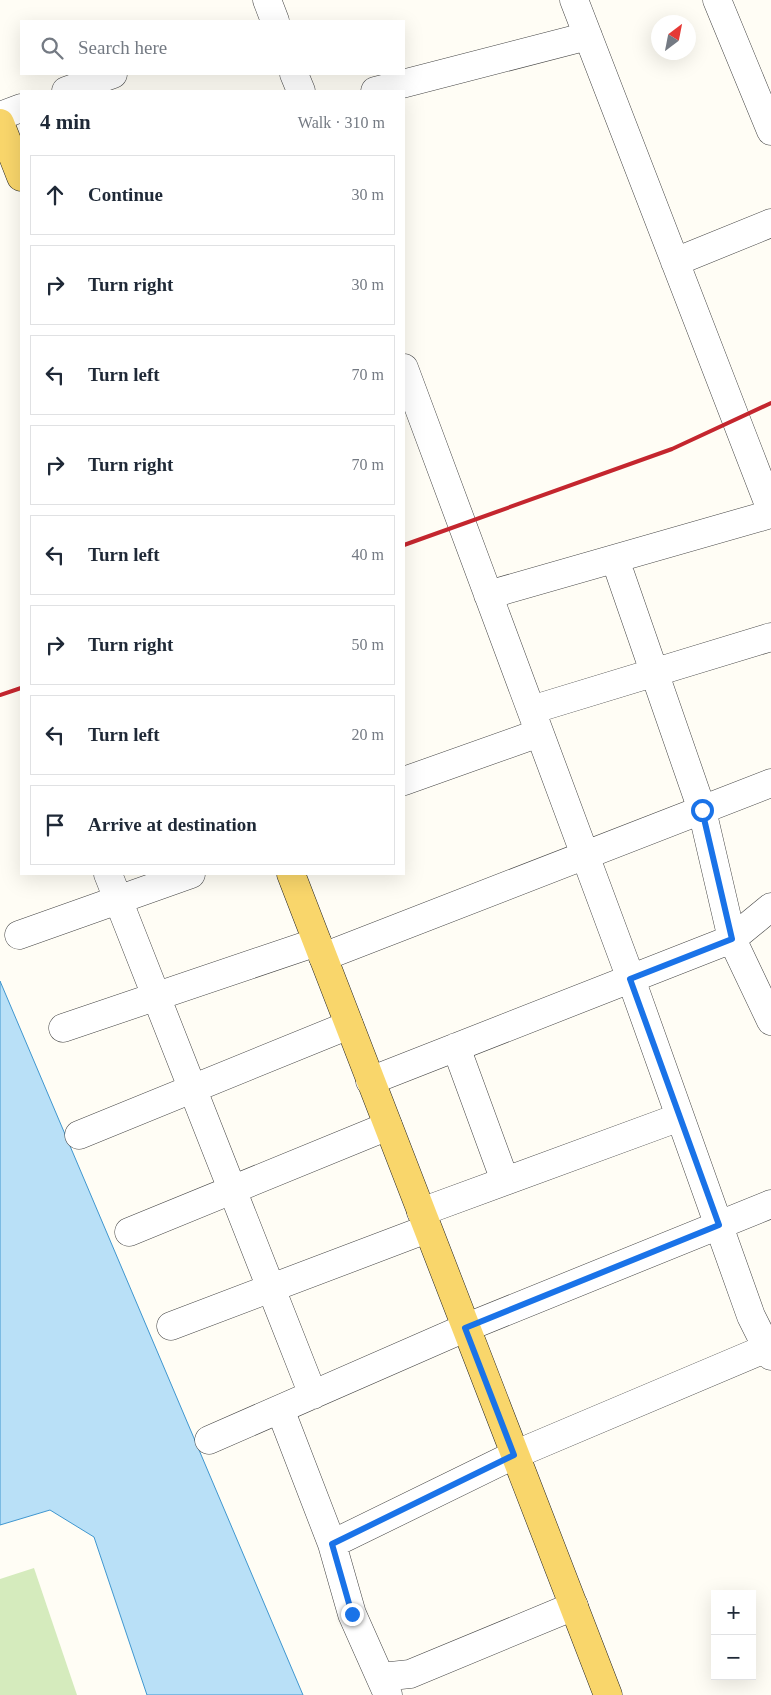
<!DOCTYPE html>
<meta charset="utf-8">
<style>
body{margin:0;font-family:Georgia,serif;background:#f2f2f3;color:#1f2937}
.controls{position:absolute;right:15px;bottom:15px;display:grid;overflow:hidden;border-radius:0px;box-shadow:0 5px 20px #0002}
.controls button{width:45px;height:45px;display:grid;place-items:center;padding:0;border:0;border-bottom:1px solid #e0e1e3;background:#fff;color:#1f2937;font:25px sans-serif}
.compass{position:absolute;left:651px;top:15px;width:45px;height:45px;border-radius:50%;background:#fff;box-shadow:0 5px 20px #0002;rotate:32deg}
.stop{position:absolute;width:15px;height:15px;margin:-11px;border:4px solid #1a73e8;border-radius:50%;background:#fff}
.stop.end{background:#1a73e8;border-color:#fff;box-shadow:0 1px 5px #0008}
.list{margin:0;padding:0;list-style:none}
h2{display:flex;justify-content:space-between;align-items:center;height:65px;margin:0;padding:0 20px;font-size:21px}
h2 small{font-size:16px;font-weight:400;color:#747a83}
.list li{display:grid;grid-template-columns:32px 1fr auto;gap:15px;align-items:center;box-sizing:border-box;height:80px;margin:0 10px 10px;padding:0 10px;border:1px solid #e0e1e3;border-radius:0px}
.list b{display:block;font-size:19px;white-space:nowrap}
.list em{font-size:16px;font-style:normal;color:#747a83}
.icon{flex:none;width:28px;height:28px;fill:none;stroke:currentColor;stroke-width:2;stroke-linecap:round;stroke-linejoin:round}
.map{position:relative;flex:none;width:771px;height:1695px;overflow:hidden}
.search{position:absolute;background:#fff;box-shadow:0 5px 20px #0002;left:20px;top:20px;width:385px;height:55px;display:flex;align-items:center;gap:12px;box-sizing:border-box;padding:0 18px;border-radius:0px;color:#747a83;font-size:19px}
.panel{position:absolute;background:#fff;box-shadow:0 5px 20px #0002;left:20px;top:90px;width:385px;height:785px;border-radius:0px}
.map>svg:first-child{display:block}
.green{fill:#d5ebbd}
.water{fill:#b9e0f7;stroke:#3f96cf}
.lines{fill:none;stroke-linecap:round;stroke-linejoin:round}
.minor-casing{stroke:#444;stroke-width:29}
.major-casing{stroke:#222;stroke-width:29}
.minor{stroke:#fff;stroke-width:28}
.major{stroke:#f9d66b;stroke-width:28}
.rail{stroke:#c4262e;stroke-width:4}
.route{stroke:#1a73e8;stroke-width:6}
</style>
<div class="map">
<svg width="771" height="1695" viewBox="0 0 771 1695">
<rect width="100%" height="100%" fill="#fffdf5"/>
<path class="green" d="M34 1568 77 1695H0V1579Z"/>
<path class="water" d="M0 981 303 1695H147L94 1537 50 1510 0 1525Z"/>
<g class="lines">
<g class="minor-casing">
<path id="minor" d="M267 0 275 21
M574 0 771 510
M717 0 771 131
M294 74 301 91
M66 91 113 74
M375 91 588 36
M0 116 21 108
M675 262 771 223
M404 368 631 979 751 1316 771 1356
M615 559 702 810 732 939 771 1021
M488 595 771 514
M531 710 771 637
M404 781 539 733
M108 874 313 1395
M19 935 191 874
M323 957 771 783
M63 1028 317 942
M456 1047 505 1181
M370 1081 732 939 771 907
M79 1135 349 1025
M421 1212 680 1117
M129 1232 388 1126
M171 1326 427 1229
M280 1409 332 1544 352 1614 388 1695
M209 1440 465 1328 771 1204
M332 1544 514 1455 767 1348
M381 1677 410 1674 574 1606"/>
</g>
<g class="major-casing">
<path id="major" d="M0 123 21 177
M291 874 608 1695"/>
</g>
<use href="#minor" class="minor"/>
<use href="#major" class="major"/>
<path class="rail" d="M404 545 672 449 771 403
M0 695 21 688"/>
</g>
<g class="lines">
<path class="route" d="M352 1614 332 1544 514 1455 465 1328 719 1225 630 979 732 939 702 810"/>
</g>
</svg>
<div class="controls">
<button>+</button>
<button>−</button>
</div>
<svg class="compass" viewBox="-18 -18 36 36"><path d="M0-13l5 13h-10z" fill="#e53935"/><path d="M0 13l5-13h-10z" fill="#747a83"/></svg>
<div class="stop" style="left:702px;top:810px"></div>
<div class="stop end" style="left:352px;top:1614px"></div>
<div class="search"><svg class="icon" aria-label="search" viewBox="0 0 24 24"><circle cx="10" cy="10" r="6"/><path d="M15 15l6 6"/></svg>Search here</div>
<section class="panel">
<h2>4 min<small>Walk · 310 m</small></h2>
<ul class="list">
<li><svg class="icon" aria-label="ahead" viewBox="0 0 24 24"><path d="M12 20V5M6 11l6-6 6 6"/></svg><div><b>Continue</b></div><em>30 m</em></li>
<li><svg class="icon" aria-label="right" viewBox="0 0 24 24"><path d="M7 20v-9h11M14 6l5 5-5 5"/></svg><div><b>Turn right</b></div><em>30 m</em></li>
<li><svg class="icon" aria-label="left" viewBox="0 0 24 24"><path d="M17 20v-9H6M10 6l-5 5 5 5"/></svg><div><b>Turn left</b></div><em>70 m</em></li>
<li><svg class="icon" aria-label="right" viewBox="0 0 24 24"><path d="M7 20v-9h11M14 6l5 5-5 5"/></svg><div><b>Turn right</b></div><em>70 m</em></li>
<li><svg class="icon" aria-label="left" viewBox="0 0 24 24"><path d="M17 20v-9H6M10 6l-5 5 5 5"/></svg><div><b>Turn left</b></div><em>40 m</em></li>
<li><svg class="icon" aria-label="right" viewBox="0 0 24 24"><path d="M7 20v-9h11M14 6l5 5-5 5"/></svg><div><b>Turn right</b></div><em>50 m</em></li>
<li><svg class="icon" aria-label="left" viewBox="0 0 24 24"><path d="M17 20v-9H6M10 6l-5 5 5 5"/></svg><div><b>Turn left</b></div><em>20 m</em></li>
<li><svg class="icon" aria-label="arrive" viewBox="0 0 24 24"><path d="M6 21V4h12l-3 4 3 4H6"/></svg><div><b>Arrive at destination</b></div></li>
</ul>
</section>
</div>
